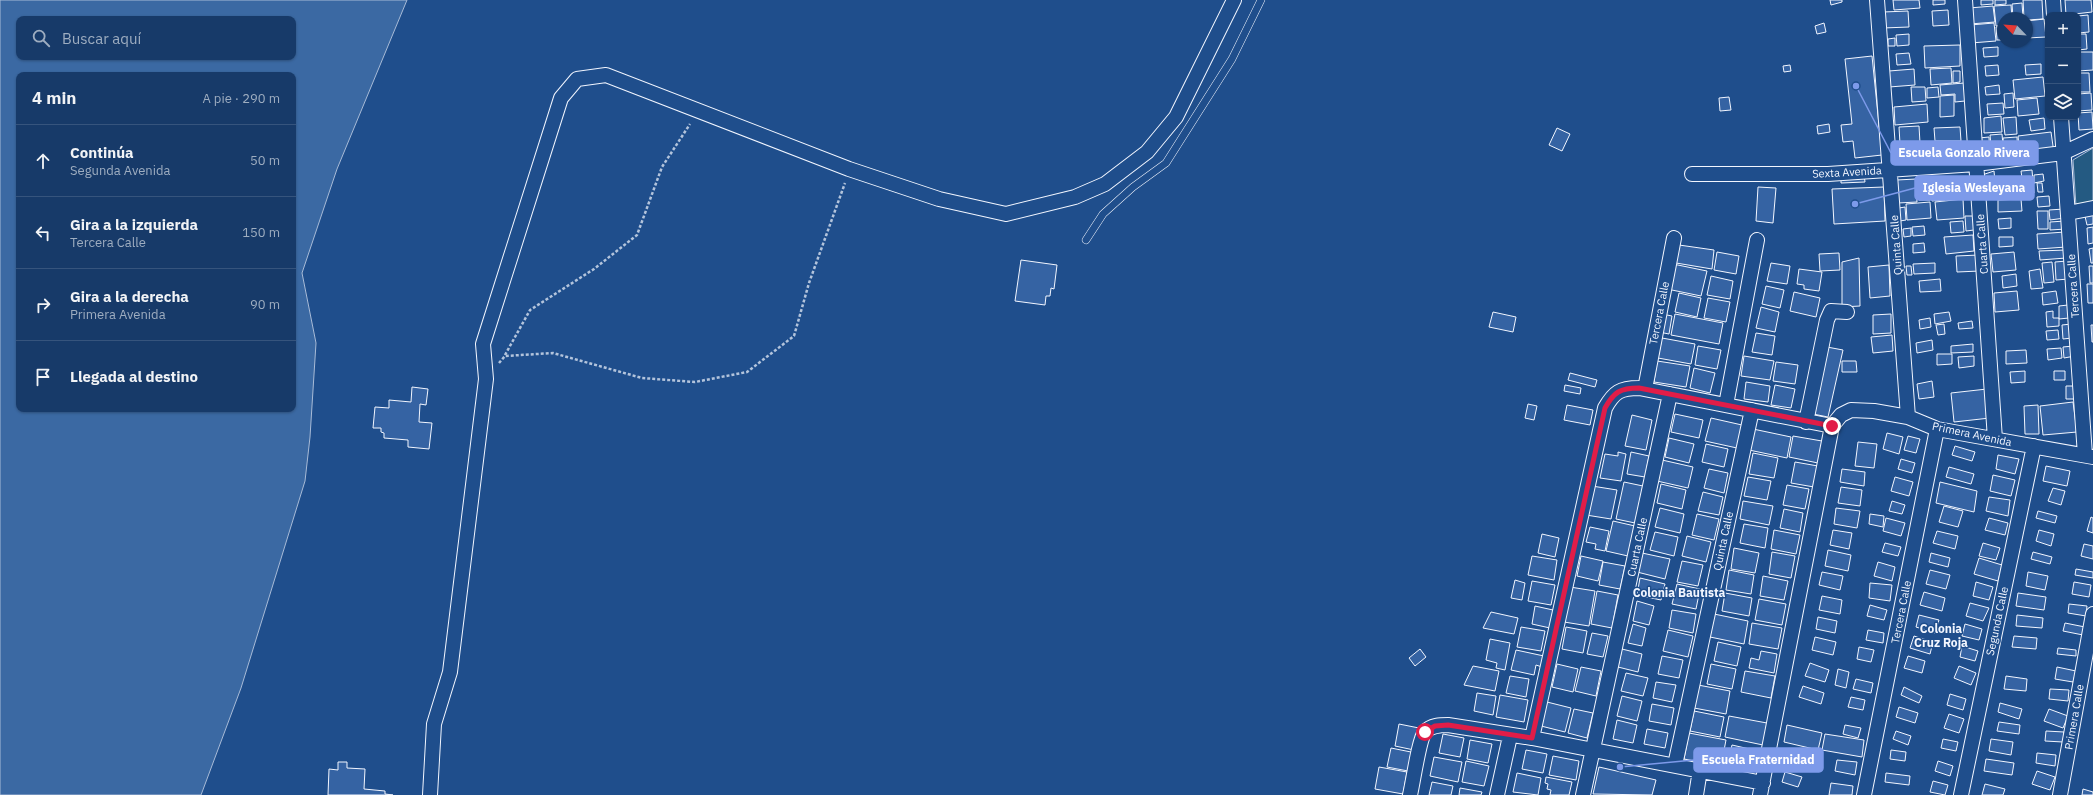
<!DOCTYPE html>
<html lang="es">
<meta charset="utf-8">
<style>
body{margin:0;font-family:"IBM Plex Sans",sans-serif;background:#244571;color:#f1f3f6}
.controls{position:absolute;right:12px;top:12px;display:grid;overflow:hidden;border-radius:8px;box-shadow:0 1px 3px #0004}
.controls button{width:36px;height:36px;display:grid;place-items:center;padding:0;border:0;border-bottom:1px solid #36547d;background:#173a69;color:#f1f3f6;font:20px sans-serif}
.compass{position:absolute;left:1997px;top:12px;width:36px;height:36px;border-radius:50%;background:#173a69;box-shadow:0 1px 3px #0004;rotate:295deg}
.stop{position:absolute;width:12px;height:12px;margin:-9px;border:3px solid #e11d48;border-radius:50%;background:#fff}
.stop.end{background:#e11d48;border-color:#fff;box-shadow:0 1px 4px #0008}
.list{margin:0;padding:0;list-style:none}
h2{display:flex;justify-content:space-between;align-items:center;height:52px;margin:0;padding:0 16px;font-size:17px}
h2 small{font-size:13px;font-weight:400;color:#9eadc0}
.list li{display:grid;grid-template-columns:26px 1fr auto;gap:12px;align-items:center;box-sizing:border-box;height:72px;padding:0 16px;border-top:1px solid #36547d}
.list b{display:block;font-size:15px;white-space:nowrap}
.list p{margin:0;font-size:13px;white-space:nowrap;color:#9eadc0}
.list em{font-size:13px;font-style:normal;color:#9eadc0}
.icon{flex:none;width:22px;height:22px;fill:none;stroke:currentColor;stroke-width:2;stroke-linecap:round;stroke-linejoin:round}
.map{position:relative;flex:none;width:2093px;height:795px;overflow:hidden}
.search{position:absolute;background:#173a69;box-shadow:0 1px 3px #0004;left:16px;top:16px;width:280px;height:44px;display:flex;align-items:center;gap:10px;box-sizing:border-box;padding:0 14px;border-radius:8px;color:#9eadc0;font-size:15px}
.panel{position:absolute;background:#173a69;box-shadow:0 1px 3px #0004;left:16px;top:72px;width:280px;height:340px;border-radius:8px}
.map>svg:first-child{display:block}
.green{fill:#245a82;stroke:#a8bbd7}
.water{fill:#3b69a3;stroke:#a8bbd7;fill-rule:evenodd}
.building{fill:#3563a3;stroke:#f2f6ff}
.lines{fill:none;stroke-linecap:round;stroke-linejoin:round}
.service-casing{stroke:#f2f6ff;stroke-width:8}
.minor-casing{stroke:#f2f6ff;stroke-width:16}
.path{stroke:#b3c4dc;stroke-width:2.5;stroke-dasharray:3 2;stroke-linecap:butt}
.service{stroke:#1f4e8c;stroke-width:7}
.minor{stroke:#1f4e8c;stroke-width:14}
.route{stroke:#e11d48;stroke-width:5}
.labels{text-anchor:middle;stroke-width:3;stroke-linejoin:round;paint-order:stroke}
.street-label{font-size:11px;fill:#f2f6ff;stroke:#1f4e8c}
.neighbourhood-label{font-size:12px;font-weight:bold;fill:#f2f6ff;stroke:#1f4e8c}
.leader{fill:none;stroke:#7d9aea;stroke-width:1.5}
.callout-dot{fill:#7d9aea;stroke:#1f4e8c;stroke-width:1.5}
.callout{fill:#7d9aea;stroke:#7d9aea;stroke-width:1.5}
.callout-label{font-size:12px;text-anchor:middle;font-weight:bold;fill:#fff}
</style>
<div class="map">
<svg width="2093" height="795" viewBox="0 0 2093 795">
<rect width="100%" height="100%" fill="#1f4e8c"/>
<path class="green" d="M2093 148V203L2076 206 2073 160Z"/>
<path class="water" d="M0 0H407L337 169 302 273 316 343 310 437 305 481 241 688 201 795H0ZM19 19H293V57H19ZM19 75H293V409H19Z"/>
<path class="building" d="M1830 0H1842V2L1831 5Z
M1893 0H1919L1920 8 1894 10Z
M1933 0H1945V4L1933 5Z
M1981 0H1993V4L1981 5Z
M1995 0H2006V4L1995 5Z
M2023 0H2042L2043 19 2027 20V18H2024Z
M2065 0H2091L2092 12 2066 15Z
M2022 3 2023 18H2013L2012 4Z
M2011 5 2012 18H2003V25L1996 26 1994 6Z
M1993 6 1995 22 1970 24 1969 8Z
M1948 10 1949 25 1933 26 1932 11Z
M1908 11 1909 27 1883 28V12Z
M2088 15 2089 32 2078 33V16Z
M2044 19 2046 37 2027 38V21Z
M1824 23 1826 32 1817 34 1815 26Z
M1994 23 1996 41 1971 43 1970 25Z
M2003 26V40H1997L1996 27Z
M1909 34V45L1897 46 1896 35Z
M2078 34H2086L2087 49 2078 50Z
M1895 38V46H1888V39Z
M1960 45V66L1925 68 1924 46Z
M1998 47V56L1984 57 1983 48Z
M2078 52H2093V70L2078 71Z
M1909 53 1911 64 1897 65 1896 54Z
M1872 56 1882 155 1855 158 1853 141 1843 142 1841 125 1852 124 1845 59Z
M2041 64V74L2026 75 2025 65Z
M1790 65 1791 71 1784 72 1783 66Z
M1998 65 1999 75 1986 76 1985 66Z
M1951 68 1952 83 1931 85 1930 69Z
M1914 69 1915 85 1889 87V71Z
M1953 71H1960V82L1953 83Z
M2078 73H2089L2090 92H2078Z
M2043 77 2045 96 2015 99 2013 80Z
M1964 83 1965 101 1955 102V94L1941 95 1940 85Z
M1999 85 2000 94 1986 95 1985 87Z
M1911 87H1925L1926 101 1912 102Z
M1938 87 1939 97 1927 98V88Z
M2013 93 2014 107 2005 108 2004 94Z
M2091 93 2092 110 2078 111V94Z
M1954 95V116L1940 117V96Z
M1729 97 1731 110 1720 111 1719 98Z
M2037 98 2039 114 2018 116 2017 100Z
M2003 103 2004 114 1988 115 1987 104Z
M1927 104 1928 122 1895 125 1894 107Z
M2092 112 2093 129 2079 130 2078 113Z
M2001 116 2002 132 1984 133V118Z
M2016 117 2017 134 2005 135 2003 118Z
M2044 118 2045 129 2031 131 2029 120Z
M1829 124 1830 132 1818 134 1817 126Z
M1919 126 1920 143 1900 144 1899 127Z
M1960 127 1961 141H1935L1934 128Z
M1557 128 1570 134 1562 151 1549 145Z
M2051 132 2054 153 2020 156 2018 136Z
M2002 134 2004 156 1992 157 1990 135Z
M1989 137 1990 158H1981L1979 138Z
M2017 137 2018 156 2005 157 2003 138Z
M2032 170 2034 193H2024L2021 171Z
M1994 171 1996 192 1985 195 1982 175Z
M1864 174 1865 182 1841 183V176Z
M2043 174 2044 181 2034 183V175Z
M1916 179 1917 202 1898 203 1897 180Z
M1943 179 1945 200 1932 201 1930 181Z
M2037 183H2042L2043 192H2038Z
M1758 187 1776 188 1773 223 1756 221Z
M1884 187 1885 221 1834 224 1832 189Z
M1929 192 1930 200H1919L1918 193Z
M2049 196 2050 206 2038 207 2037 197Z
M1963 199 1964 218 1937 220 1935 202Z
M2021 199 2022 211 1998 212V200Z
M1930 202 1931 218 1907 220 1906 204Z
M1905 207 1906 220 1900 221 1899 208Z
M2064 209 2065 218 2050 220 2049 210Z
M2037 211H2048V229H2038Z
M2093 211V224L2087 225 2084 212Z
M1965 216H1973L1974 230 1966 231Z
M2011 218V228L1999 229 1998 219Z
M1963 221 1964 232 1951 233 1950 222Z
M2065 221 2066 229 2050 230V222Z
M1924 226 1925 235 1913 236 1912 227Z
M2093 227V243L2088 244 2087 228Z
M1911 228V236L1904 237 1903 229Z
M2065 232 2066 247 2038 249 2037 234Z
M1973 235 1974 251 1946 254 1944 237Z
M1999 237H2013V246L1999 247Z
M1924 243 1925 252 1913 253V244Z
M1679 245 1714 250 1712 269 1676 263Z
M2093 248V263H2091L2089 249Z
M2066 250V258L2040 260 2039 251Z
M1717 252 1739 256 1736 274 1714 270Z
M2014 252 2016 270 1993 272 1991 254Z
M1839 253 1840 270 1820 271 1819 254Z
M1979 255 1980 271 1957 272 1956 256Z
M1859 258 1860 306 1842 307V262Z
M1021 260 1057 265 1054 289 1051 288 1050 296H1046L1045 305 1015 301Z
M2067 261 2069 279 2056 280 2055 262Z
M2052 262 2054 282 2044 283 2042 263Z
M1771 263 1790 266 1787 284 1767 281Z
M1935 263V273L1914 274 1913 264Z
M1673 264 1707 271 1701 296 1667 289Z
M1889 265 1890 296 1870 298 1868 267Z
M1906 266H1911L1912 275H1907Z
M2089 266H2093V283H2090Z
M1799 269 1822 272 1819 291 1804 289V285L1797 284Z
M2040 269 2043 288 2031 289 2029 271Z
M2016 274 2017 286 2003 288 2002 276Z
M1711 276 1733 281 1730 299 1707 295Z
M1940 279 1941 291 1920 292 1919 281Z
M2087 284H2093V303H2088Z
M1766 286 1784 290 1780 308 1762 304Z
M2017 291 2019 310 1995 312 1994 293Z
M2056 291 2058 303 2043 305 2042 293Z
M1794 292 1820 298 1816 317 1790 311Z
M1679 293 1701 298 1697 317 1675 312Z
M1708 298 1730 302 1726 322 1704 318Z
M2068 305 2069 318 2059 319V306Z
M1761 307 1779 312 1775 332 1756 328Z
M2053 311V318H2059V326L2047 327 2046 312Z
M1493 312 1516 317 1513 332 1489 327Z
M1949 312 1951 321 1935 324 1934 314Z
M1662 314 1672 316 1669 334 1659 332Z
M1675 314 1723 323 1719 344 1671 335Z
M1891 314V333L1873 334V315Z
M1930 318 1931 327 1920 329 1919 320Z
M1972 321 1973 328 1959 329 1958 323Z
M1944 324 1945 334 1938 335 1936 325Z
M2071 324 2072 338 2063 339 2062 325Z
M2091 325H2093V342H2092Z
M2058 330 2059 339 2047 340 2046 331Z
M1756 333 1775 336 1772 355 1752 352Z
M1892 335 1893 351 1873 353 1871 337Z
M1662 338 1695 344 1691 364 1658 358Z
M1932 340 1933 350 1917 353 1916 343Z
M1973 344V352L1951 353V346Z
M1698 346 1721 350 1717 369 1695 365Z
M2073 346 2075 356 2064 358 2063 347Z
M1827 347 1843 350 1828 417 1813 414Z
M2061 348 2062 358 2048 360 2047 349Z
M2026 350 2027 363 2006 364V351Z
M1937 354H1952V364L1937 365Z
M1744 356 1774 361 1770 380 1741 376Z
M1974 356V366L1959 368 1958 357Z
M1657 361 1690 366 1686 387 1654 382Z
M1842 361H1856L1857 372H1842Z
M1776 362 1798 365 1795 384 1773 381Z
M1694 368 1715 373 1710 393 1690 388Z
M2025 371V382L2011 383 2010 372Z
M2054 371H2065V380H2054Z
M1570 373 1597 380 1595 387 1568 380Z
M1932 381 1934 397 1919 399 1917 384Z
M1746 382 1770 386 1768 402 1744 399Z
M1565 385 1581 388 1580 394 1564 391Z
M1775 385 1795 389 1791 408 1771 405Z
M2066 386H2074V399H2066Z
M412 387 428 389 426 405 420 404 419 422 432 423 429 449 408 447V440L384 438V433L381 432V428H373L375 407 389 408V400L411 402Z
M1987 389 1990 418 1954 422 1951 393Z
M2073 402 2077 432 2043 435 2040 406Z
M1528 404 1537 406 1534 420 1525 418Z
M1567 405 1593 410 1590 425 1564 420Z
M2038 405 2039 434H2025L2024 406Z
M1675 414 1703 420 1699 438 1671 432Z
M1632 415 1652 420 1646 450 1625 446Z
M1711 418 1742 425 1737 448 1705 441Z
M1753 429 1791 437 1787 458 1749 450Z
M1887 433 1903 437 1899 454 1883 449Z
M1793 436 1822 441 1818 463 1789 457Z
M1908 436 1920 439 1916 453 1904 450Z
M1669 438 1694 444 1689 463 1665 457Z
M1858 442 1877 444 1874 468 1855 466Z
M1706 444 1728 449 1724 467 1702 462Z
M1955 446 1975 452 1972 461 1952 455Z
M1618 452 1626 454 1621 481 1600 478 1605 454 1618 456Z
M1631 452 1649 456 1645 477 1627 474Z
M1753 453 1778 458 1774 478 1749 474Z
M1998 455 2019 459 2015 474 1996 469Z
M1901 459 1915 463 1912 473 1898 469Z
M1662 460 1693 467 1688 488 1657 481Z
M1795 462 1818 466 1814 487 1791 483Z
M2046 466 2070 471 2067 486 2043 481Z
M1949 467 1974 474 1971 484 1946 477Z
M1709 469 1728 473 1724 493 1704 488Z
M1842 469 1865 472 1864 486 1840 482Z
M1993 475 2015 480 2011 496 1990 491Z
M1748 477 1771 481 1767 500 1744 496Z
M1895 477 1913 482 1909 496 1891 491Z
M1624 482 1643 486 1635 523 1616 519Z
M1940 482 1977 491 1974 512 1936 503Z
M1661 484 1686 490 1682 509 1657 503Z
M1787 485 1809 489 1805 509 1783 505Z
M1592 486 1617 490 1611 519 1586 515Z
M1841 487 1862 490 1860 506 1838 503Z
M2053 488 2065 491 2061 505 2048 501Z
M1703 492 1723 497 1719 515 1698 511Z
M1989 497 2010 500 2008 516 1986 511Z
M1743 501 1773 506 1769 525 1740 519Z
M1892 501 1905 505 1902 514 1889 511Z
M1944 506 1963 511 1958 527 1939 522Z
M1660 508 1684 514 1680 533 1655 527Z
M1836 508 1860 511 1857 528 1834 524Z
M1784 509 1803 513 1800 532 1780 528Z
M2038 511 2057 516 2055 523 2036 518Z
M1697 514 1719 519 1714 540 1692 535Z
M1870 514 1884 516 1883 527 1869 524Z
M2091 517 2093 518V533L2087 531Z
M1886 518 1905 523 1901 536 1883 531Z
M1989 518 2008 523 2005 535 1985 530Z
M1613 521 1635 526 1628 556 1606 551Z
M1744 524 1768 528 1765 548 1740 543Z
M1590 527 1609 531 1605 551 1595 549 1596 544 1586 542Z
M1774 530 1800 535 1796 554 1771 549Z
M1833 530 1852 533 1849 549 1830 545Z
M2039 530 2054 534 2051 546 2036 541Z
M1937 531 1958 536 1955 549 1933 543Z
M1655 532 1678 537 1674 556 1650 550Z
M1542 534 1559 538 1555 557 1538 553Z
M1687 536 1711 542 1706 562 1682 556Z
M1885 543 1901 547 1898 556 1882 552Z
M1983 543 2000 548 1996 560 1979 556Z
M2084 544 2093 546V559L2081 556Z
M1734 548 1759 553 1755 573 1731 569Z
M1828 550 1851 555 1848 571 1825 566Z
M1772 552 1795 556 1791 578 1769 574Z
M2033 552 2052 557 2050 564 2031 559Z
M1642 553 1670 559 1665 579 1637 572Z
M1931 553 1950 558 1948 567 1929 562Z
M1532 556 1557 560 1554 580 1528 575Z
M1581 556 1603 561 1598 581 1577 576Z
M1979 558 2002 565 1998 581 1974 574Z
M1682 561 1703 565 1698 586 1677 582Z
M1603 562 1625 566 1620 589 1599 585Z
M1878 562 1895 567 1892 581 1874 576Z
M2076 569 2093 572V578L2075 575Z
M1729 570 1754 575 1751 594 1726 590Z
M1930 570 1950 575 1946 589 1926 584Z
M1822 572 1843 576 1840 590 1819 585Z
M2028 572 2048 576 2045 590 2026 586Z
M1763 576 1788 581 1784 600 1760 596Z
M1640 578 1665 584 1661 600 1637 595Z
M1515 580 1525 583 1522 600 1511 598Z
M1532 581 1555 585 1551 605 1528 601Z
M1976 582 1993 587 1989 600 1973 596Z
M2074 582 2091 585 2089 597 2072 594Z
M1870 583 1892 585 1890 601 1869 598Z
M1677 584 1700 589 1696 609 1672 604Z
M1570 587 1595 591 1589 626 1564 622Z
M1597 591 1618 595 1612 628 1591 624Z
M1924 592 1945 598 1942 611 1920 605Z
M1725 593 1752 598 1749 616 1722 611Z
M2018 593 2046 597 2044 610 2016 606Z
M1822 596 1842 600 1840 614 1819 610Z
M1759 599 1786 604 1782 625 1755 620Z
M1637 601 1654 606 1649 625 1633 621Z
M1970 603 1989 608 1983 621 1966 616Z
M2069 604 2087 606 2086 616 2068 613Z
M1870 605 1887 610 1884 620 1867 616Z
M1535 606 1553 610 1550 628 1532 624Z
M1672 610 1696 614 1693 633 1669 628Z
M1491 612 1518 618 1514 634 1483 628Z
M1714 614 1748 621 1744 644 1710 637Z
M1919 615 1939 620 1935 633 1916 627Z
M2017 615 2043 618 2042 628 2016 626Z
M1818 617 1837 621 1835 633 1816 629Z
M1752 623 1782 628 1778 649 1749 644Z
M2065 623 2085 627 2083 635 2063 631Z
M1633 624 1646 628 1642 646 1628 643Z
M1965 624 1982 629 1979 640 1962 636Z
M1521 627 1545 631 1541 651 1517 647Z
M1566 627 1587 631 1583 653 1562 649Z
M1668 630 1693 636 1688 657 1663 651Z
M1868 630 1884 633 1883 643 1866 640Z
M1592 633 1608 636 1603 657 1587 654Z
M1914 636 1933 642 1930 654 1910 648Z
M2014 636 2037 638 2036 649 2012 647Z
M1815 637 1836 642 1833 655 1812 650Z
M1490 639 1510 643 1505 670 1496 668 1497 663 1486 660Z
M1718 642 1741 647 1737 666 1714 661Z
M1962 646 1978 651 1975 661 1960 657Z
M1859 647 1874 650 1871 662 1857 659Z
M2058 648 2076 650V656L2057 654Z
M1420 649 1426 657 1415 666 1409 658Z
M1622 649 1642 654 1638 672 1618 667Z
M1516 650 1544 656 1542 667 1536 665 1534 675 1511 670Z
M1761 651 1777 654 1774 673 1749 668 1751 658 1759 660Z
M1662 656 1683 660 1679 678 1658 674Z
M1908 656 1925 661 1922 673 1904 668Z
M1810 663 1829 670 1825 682 1805 676Z
M1557 664 1578 669 1573 692 1552 687Z
M1711 664 1736 669 1732 689 1707 684Z
M1473 666 1499 671 1495 691 1464 685Z
M1959 666 1976 673 1971 685 1954 678Z
M1581 667 1601 671 1596 696 1575 691Z
M2057 667 2076 671 2073 682 2055 679Z
M1838 669 1849 672 1846 688 1835 685Z
M1745 671 1775 676 1771 698 1741 692Z
M1626 673 1648 678 1643 696 1621 691Z
M1510 676 1529 679 1526 697 1506 693Z
M2006 676 2027 679 2026 691 2004 689Z
M1856 679 1873 683 1871 693 1853 689Z
M1656 682 1676 685 1672 702 1653 698Z
M1698 685 1730 691 1726 714 1694 708Z
M1803 686 1824 693 1821 704 1799 697Z
M1904 687 1922 696 1919 703 1901 695Z
M2050 689 2069 690 2068 701 2049 699Z
M1477 693 1496 696 1493 715 1474 711Z
M1950 694 1966 699 1963 710 1947 705Z
M1500 695 1528 700 1524 722 1496 717Z
M1622 696 1642 701 1637 721 1617 716Z
M1851 697 1865 700 1863 710 1848 707Z
M1547 702 1571 708 1565 732 1541 726Z
M2000 703 2022 709 2019 719 1998 712Z
M1652 704 1674 708 1671 725 1649 721Z
M1899 707 1918 713 1915 723 1896 717Z
M1574 709 1593 713 1587 738 1568 733Z
M2049 709 2068 716 2063 728 2044 721Z
M1694 711 1724 717 1720 737 1690 731Z
M1949 714 1964 719 1959 733 1944 728Z
M1729 716 1767 723 1763 745 1725 737Z
M1617 720 1637 725 1633 743 1613 739Z
M1999 722 2020 725 2019 734 1997 731Z
M1399 724 1419 728 1414 750 1395 746Z
M1787 725 1822 733 1818 750 1784 742Z
M1845 725 1861 728 1858 738 1843 734Z
M1647 729 1668 733 1665 748 1644 744Z
M1896 731 1911 736 1908 745 1893 739Z
M2046 731 2064 732 2063 742 2045 741Z
M1689 733 1726 740 1721 766 1684 759Z
M1443 734 1464 738 1460 757 1439 753Z
M1825 734 1864 740 1862 757 1822 750Z
M1943 739 1958 742 1956 751 1941 748Z
M1991 739 2013 742 2011 755 1989 751Z
M1470 740 1492 744 1488 763 1467 759Z
M1732 745 1754 750 1750 768 1728 763Z
M1391 748 1411 752 1408 771 1387 767Z
M1526 750 1547 754 1543 773 1522 769Z
M1891 750 1906 752 1905 761 1890 759Z
M2037 753 2056 755 2055 766 2036 763Z
M1553 756 1579 761 1576 780 1549 775Z
M1434 757 1462 762 1458 782 1430 776Z
M1986 759 2014 763 2012 775 1984 771Z
M1837 760 1857 762 1855 775 1835 771Z
M1466 761 1489 766 1484 786 1462 782Z
M1938 761 1953 766 1950 776 1935 771Z
M338 762H347V768L365 769 364 789 385 791V794L393 795H328L329 769 338 770Z
M1379 767 1407 772 1403 794 1375 789Z
M1599 767 1656 780 1652 795 1593 794Z
M2037 771 2055 777 2050 790 2032 784Z
M1785 772 1802 777 1798 787 1782 782Z
M1517 773 1541 778 1538 795 1513 792Z
M1886 773 1910 776 1909 785 1885 782Z
M1546 777 1572 782 1569 795H1550L1551 790 1547 789 1548 784 1545 783Z
M1933 781 1948 785 1945 795 1930 792Z
M1432 782 1453 786 1451 795H1429Z
M1831 783 1853 786 1852 795H1829Z
M1985 784 2005 789 2003 795H1982Z
M1460 788 1482 792 1481 795H1459Z
M2083 789 2093 792V795H2082Z"/>
<g class="lines">
<g class="service-casing">
<path id="service" d="M1086 240 1103 214 1133 187 1166 163 1232 59 1261 0"/>
</g>
<g class="minor-casing">
<path id="minor" d="M1877 0 1908 417
M1965 0 1995 439
M2053 0 2054 15
M2061 117 2085 455
M1692 174H1828L1976 164 2063 153 2093 139
M2068 213 2093 208
M1645 389 1674 238
M1726 405 1757 240
M1806 422 1827 320 1831 311 1847 312
M1532 738 1605 408C1614 392 1620 388 1639 388L1832 426
M1675 765 1752 410
M430 795 434 724 450 672 486 379 483 344 561 98 577 79 606 75 849 169 939 199 1006 214 1075 197 1105 184 1147 152 1176 117 1234 0
M1410 795C1413 783 1419 739 1425 732 1431 725 1441 725 1448 725L1532 738 1763 783
M1497 795 1510 736
M1583 795 1670 394
M1696 795 1700 770
M1760 795 1832 426 1841 415 1851 410 1874 411 1908 417 1937 429 2093 457
M1864 795 1937 429
M1961 795 2034 446
M2060 795 2093 614"/>
</g>
<path class="path" d="M505 355 530 310 594 269 637 235 662 167 690 124
M499 363 505 356 553 353 642 378 695 382 747 372 794 336 809 283 845 183"/>
<use href="#service" class="service"/>
<use href="#minor" class="minor"/>
</g>
<g class="lines">
<path class="route" d="M1425 732 1435 726 1448 725 1532 738 1605 408C1614 392 1620 388 1639 388L1832 426"/>
</g>
<g class="labels">
<g class="street-label">
<text transform="translate(1847 172) rotate(-3)" y="4">Sexta Avenida</text>
<text transform="translate(1982 244) rotate(-94)" y="4">Cuarta Calle</text>
<text transform="translate(1896 245) rotate(-94)" y="4">Quinta Calle</text>
<text transform="translate(2073 286) rotate(-94)" y="4">Tercera Calle</text>
<text transform="translate(1659 313) rotate(-79)" y="4">Tercera Calle</text>
<text transform="translate(1972 434) rotate(12)" y="4">Primera Avenida</text>
<text transform="translate(1723 541) rotate(-78)" y="4">Quinta Calle</text>
<text transform="translate(1637 547) rotate(-78)" y="4">Cuarta Calle</text>
<text transform="translate(1901 612) rotate(-79)" y="4">Tercera Calle</text>
<text transform="translate(1997 621) rotate(-78)" y="4">Segunda Calle</text>
<text transform="translate(2074 717) rotate(-80)" y="4">Primera Calle</text>
</g>
<g class="neighbourhood-label">
<text x="1679" y="597">Colonia Bautista</text>
<text x="1941" y="633">Colonia<tspan x="1941" dy="14">Cruz Roja</tspan></text>
</g>
</g>
<path class="leader" d="M1856 86L1891 153M1855 204L1915 188M1620 767L1694 760"/>
<g class="callout-dot">
<circle cx="1856" cy="86" r="4"/>
<circle cx="1855" cy="204" r="4"/>
<circle cx="1620" cy="767" r="4"/>
</g>
<g class="callout">
<rect x="1891" y="141" width="147" height="24" rx="4"/>
<rect x="1915" y="176" width="119" height="24" rx="4"/>
<rect x="1694" y="748" width="129" height="24" rx="4"/>
</g>
<g class="callout-label">
<text x="1964" y="157">Escuela Gonzalo Rivera</text>
<text x="1974" y="192">Iglesia Wesleyana</text>
<text x="1758" y="764">Escuela Fraternidad</text>
</g>
</svg>
<div class="controls">
<button>+</button>
<button>−</button>
<button><svg class="icon" aria-label="layers" viewBox="0 0 24 24"><path d="M12 4l9 5-9 5-9-5zM3 14l9 5 9-5"/></svg></button>
</div>
<svg class="compass" viewBox="-18 -18 36 36"><path d="M0-13l5 13h-10z" fill="#e53935"/><path d="M0 13l5-13h-10z" fill="#9eadc0"/></svg>
<div class="stop" style="left:1425px;top:732px"></div>
<div class="stop end" style="left:1832px;top:426px"></div>
<div class="search"><svg class="icon" aria-label="search" viewBox="0 0 24 24"><circle cx="10" cy="10" r="6"/><path d="M15 15l6 6"/></svg>Buscar aquí</div>
<section class="panel">
<h2>4 min<small>A pie · 290 m</small></h2>
<ul class="list">
<li><svg class="icon" aria-label="ahead" viewBox="0 0 24 24"><path d="M12 20V5M6 11l6-6 6 6"/></svg><div><b>Continúa</b><p>Segunda Avenida</p></div><em>50 m</em></li>
<li><svg class="icon" aria-label="left" viewBox="0 0 24 24"><path d="M17 20v-9H6M10 6l-5 5 5 5"/></svg><div><b>Gira a la izquierda</b><p>Tercera Calle</p></div><em>150 m</em></li>
<li><svg class="icon" aria-label="right" viewBox="0 0 24 24"><path d="M7 20v-9h11M14 6l5 5-5 5"/></svg><div><b>Gira a la derecha</b><p>Primera Avenida</p></div><em>90 m</em></li>
<li><svg class="icon" aria-label="arrive" viewBox="0 0 24 24"><path d="M6 21V4h12l-3 4 3 4H6"/></svg><div><b>Llegada al destino</b></div></li>
</ul>
</section>
</div>
